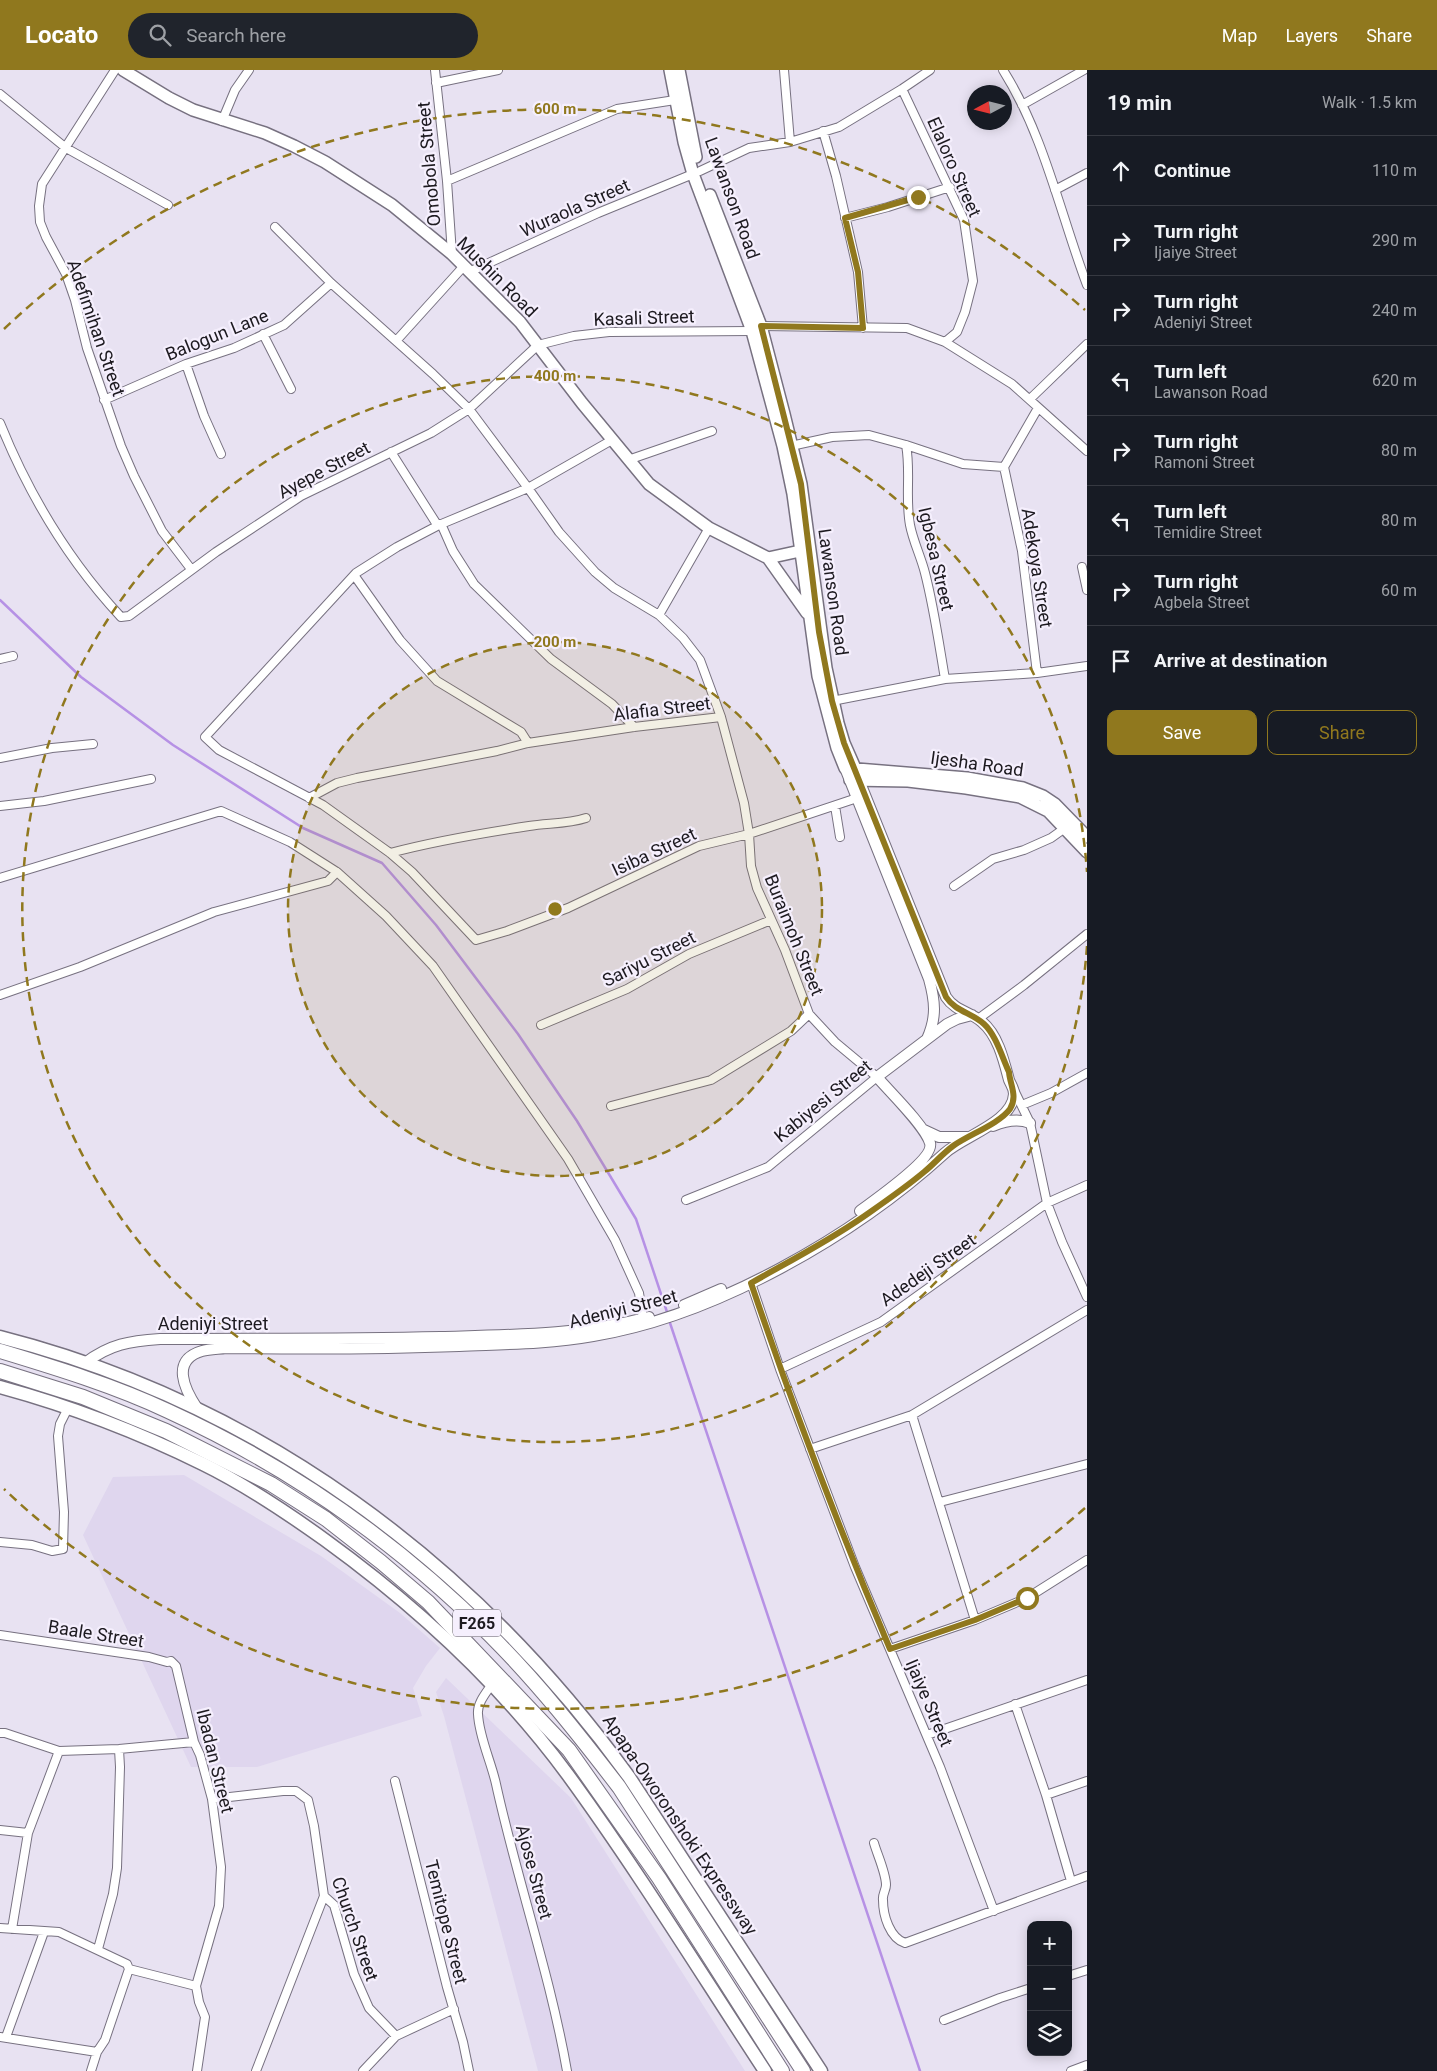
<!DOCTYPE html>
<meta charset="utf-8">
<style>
body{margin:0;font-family:Roboto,sans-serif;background:#20242c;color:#f1f3f6}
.controls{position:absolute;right:15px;bottom:15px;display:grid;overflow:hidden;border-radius:10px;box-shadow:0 2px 12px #0003}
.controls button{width:45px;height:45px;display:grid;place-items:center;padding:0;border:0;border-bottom:1px solid #363941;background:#171b24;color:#f1f3f6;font:25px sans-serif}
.compass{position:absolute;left:967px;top:15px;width:45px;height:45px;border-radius:50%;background:#171b24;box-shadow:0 2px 12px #0003;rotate:263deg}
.stop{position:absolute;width:15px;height:15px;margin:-11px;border:4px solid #90781e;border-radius:50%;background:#fff}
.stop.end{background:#90781e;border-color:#fff;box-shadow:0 1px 5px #0008}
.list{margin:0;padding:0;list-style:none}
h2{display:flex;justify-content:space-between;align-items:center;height:65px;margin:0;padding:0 20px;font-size:21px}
h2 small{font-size:16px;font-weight:400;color:#9ea1a6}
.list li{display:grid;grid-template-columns:32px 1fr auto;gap:15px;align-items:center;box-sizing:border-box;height:70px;padding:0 20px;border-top:1px solid #363941}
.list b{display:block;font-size:19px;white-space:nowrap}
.list p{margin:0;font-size:16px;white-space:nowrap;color:#9ea1a6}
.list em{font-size:16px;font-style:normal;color:#9ea1a6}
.actions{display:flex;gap:10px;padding:15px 20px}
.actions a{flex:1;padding:11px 0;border:1px solid #90781e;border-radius:10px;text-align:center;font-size:18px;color:#90781e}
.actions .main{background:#90781e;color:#fff}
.icon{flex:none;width:28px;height:28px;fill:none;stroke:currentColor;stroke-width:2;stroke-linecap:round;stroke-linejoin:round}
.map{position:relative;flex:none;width:1087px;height:2001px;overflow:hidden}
header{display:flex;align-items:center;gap:30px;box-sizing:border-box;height:70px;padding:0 25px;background:#90781e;color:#fff}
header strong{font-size:24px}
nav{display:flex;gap:28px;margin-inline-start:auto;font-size:18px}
.search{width:350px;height:45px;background:#20242c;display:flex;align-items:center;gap:12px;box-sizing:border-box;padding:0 18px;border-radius:28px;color:#9ea1a6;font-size:19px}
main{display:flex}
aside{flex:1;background:#171b24}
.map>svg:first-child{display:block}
.built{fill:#dfd6ee}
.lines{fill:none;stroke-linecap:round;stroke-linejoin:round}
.stream{stroke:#b691e5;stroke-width:2.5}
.minor-casing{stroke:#777180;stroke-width:10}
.tertiary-casing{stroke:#777180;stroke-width:12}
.secondary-casing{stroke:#777180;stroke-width:14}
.primary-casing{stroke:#777180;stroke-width:15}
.motorway-casing{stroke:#777180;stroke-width:16}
.minor{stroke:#fff;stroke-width:8}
.tertiary{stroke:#fff;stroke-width:10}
.secondary{stroke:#fff;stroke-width:11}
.primary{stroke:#fff;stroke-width:12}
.motorway{stroke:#fff;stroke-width:14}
.route{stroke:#90781e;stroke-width:6}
.ring{fill:none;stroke:#90781e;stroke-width:2.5;stroke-dasharray:9 6}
.labels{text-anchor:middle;stroke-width:4.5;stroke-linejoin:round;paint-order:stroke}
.shield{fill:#f5effd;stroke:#5e5a62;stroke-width:1}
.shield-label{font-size:16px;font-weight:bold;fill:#1d1a20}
.street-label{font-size:18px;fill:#1d1a20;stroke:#f5effd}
.centre{fill:#90781e;stroke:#f5effd;stroke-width:2.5}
.ring-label{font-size:15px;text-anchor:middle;font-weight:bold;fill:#90781e;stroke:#f5effd;stroke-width:4.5;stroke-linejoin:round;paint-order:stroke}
</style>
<header>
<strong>Locato</strong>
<div class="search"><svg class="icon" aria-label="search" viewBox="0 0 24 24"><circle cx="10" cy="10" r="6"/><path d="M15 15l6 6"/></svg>Search here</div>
<nav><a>Map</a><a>Layers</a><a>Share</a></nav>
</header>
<main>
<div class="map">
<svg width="1087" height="2001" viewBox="0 0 1087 2001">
<rect width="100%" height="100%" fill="#e8e2f2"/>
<path class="built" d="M184 1405 321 1486 400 1543 440 1578 426 1596 413 1618 422 1646 257 1697H191L83 1465 113 1407Z
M446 1608 571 1728 745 2001H538L444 1646 436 1622Z"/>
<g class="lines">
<path class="stream" d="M0 530 81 607 173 675 303 758 382 793 436 855 518 964 577 1051 636 1149 668 1245
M669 1250 920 2001"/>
<g class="minor-casing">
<path id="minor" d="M115 0 42 114 39 136 40 152 46 167 66 204 75 230 87 278 121 376 134 406 162 461 191 499
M435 0 447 111 452 184
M784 0 790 72
M1003 0C1044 65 1060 143 1087 215
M436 13 498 0
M902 19 964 150 973 211 965 242 957 262 945 272
M0 24 66 78 168 135
M1022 35 1084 0
M222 51 235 20 249 0
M823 61 836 106 858 202 863 258
M700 101 749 78 790 72 839 57 902 19 930 0
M447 111 617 39 675 30
M1055 120 1087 103
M845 148 888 137 950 117
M275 157 331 213 433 304 469 339 528 418 439 455 397 477 356 503 205 667 219 680 323 735 390 783 412 802 476 870 507 861 568 838 699 776 749 764 857 728
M469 202 598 143 693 104
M761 256 907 258 945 272 1012 314 1087 381
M263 264 291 319
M396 271 463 197
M186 294 204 346 221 384
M1030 329 1087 274
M104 330 186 294 234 278 284 255 331 213
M0 353C29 425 68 490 121 547L129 546 216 482 301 426 431 363 469 339 538 275 574 266 609 262 752 261
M906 375C911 401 905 428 910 455 913 471 921 487 925 503 934 538 939 574 945 609
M791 376 832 367 869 365 906 375 963 394 1004 397 1038 338
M391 382 436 453 442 456 453 481 474 514 551 589 612 634 634 657
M628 390 712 361
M1004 397 1022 481 1037 603
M1082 497 1087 520
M354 505 400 570 437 611 521 662 528 673
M659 545 709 458
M0 589 13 586
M832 631 945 609 1037 603 1087 596
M0 688 52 678 93 674
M309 728 337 713 357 708 497 681 528 673 634 657 721 647 700 590 683 568 659 545 614 518 595 502 559 462 528 418 612 370
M0 736 44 731 151 709
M835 736 840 767
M390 783C435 771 483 763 529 756 548 753 568 754 586 748
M0 808 221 741 290 772 337 802 386 846 433 896 568 1089 615 1170 639 1223 643 1248
M954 816 993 789 1024 780 1051 768 1065 758
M0 925 80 897 214 842 328 811 337 802
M978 949 1024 915 1087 864
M541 955 627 919 689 884 771 850
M1014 1020 1030 1053 1047 1133 1062 1172 1087 1227
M1022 1035 1051 1023 1087 1003
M611 1036 711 1010 791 961 809 944
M686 1130 768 1097 877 1007 835 972 809 944 785 880 757 818 751 796 749 764 744 733 721 647
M751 1213 780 1299 855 1497 940 1697 994 1841
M780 1299 881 1252 1047 1133 1087 1115
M912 1345 975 1550
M810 1379 912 1345 1087 1240
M940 1432 1087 1394
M0 1472 32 1475 52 1481 63 1479 64 1442 58 1366 60 1354 68 1338
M0 1565 149 1587 167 1592 171 1591 176 1596 194 1672 200 1685 212 1729 221 1797 219 1836 196 1916 199 1932 205 1947 197 2001
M890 1579 975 1550 1027 1528 1087 1490
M492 1614C486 1623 477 1633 478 1644 479 1667 491 1691 496 1714 517 1810 550 1904 567 2001
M1015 1634 1046 1725 1071 1811
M0 1663H5L59 1681 119 1679 194 1672
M927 1665 1087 1610
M395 1711 447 1917 463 1972 469 2001
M1046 1725 1087 1711
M212 1729 283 1721H296L308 1730 314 1756 324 1826 334 1835 354 1904 369 1938 396 1966
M0 1760 28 1763
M874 1773C877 1784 886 1803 886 1815 886 1820 882 1825 883 1830 883 1846 890 1868 905 1873L1087 1806
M0 1858 59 1862 127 1894 129 1899 105 1970 97 1982 91 2001
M12 1859 28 1763 59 1681
M98 1879 113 1824 117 1798 120 1697 119 1679
M129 1899 196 1916
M1068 1906 1087 1900
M944 1950 1000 1928 1031 1918
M0 1967 97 1982
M6 1967 44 1862
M256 2001 324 1826
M363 2001 396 1966 454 1939
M1071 2001 1087 1995"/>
</g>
<g class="tertiary-casing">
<path id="tertiary" d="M845 698 929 909C935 931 937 947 927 969
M993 1056C1005 1051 1017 1048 1030 1053
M924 1060 939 1067H967
M860 1141C873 1131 935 1089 930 1073 925 1056 890 1022 877 1007L947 954 957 949 972 945
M684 1235 721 1219
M85 1293C110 1274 130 1271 160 1269 254 1269 348 1269 441 1267 511 1265 581 1265 649 1247
M197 1338C185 1320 170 1290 202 1281 209 1279 218 1279 226 1278 303 1279 381 1279 459 1276 504 1274 548 1274 593 1266 715 1246 854 1166 945 1083 964 1066 1013 1052 1014 1024 1014 1018 1011 1015 1009 1010 1004 991 998 965 982 952 971 942 955 941 946 927L857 705"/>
</g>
<g class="secondary-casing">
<path id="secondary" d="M123 0 169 28 193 40 265 63 294 76 325 92 392 135 452 184 520 252 582 333 649 414 709 458 768 488 800 481
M670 0 684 72 693 104 752 261 783 376 793 424 818 606 837 678 845 698 967 708 1023 718 1043 726 1055 734 1087 767
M679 0 696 87
M710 125 761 256 784 344 801 414 826 598 838 653 844 673 855 698
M768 488 807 543
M850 710 908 711 966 718 1020 727 1048 741 1087 782"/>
</g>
<g class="primary-casing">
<path id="primary" d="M0 1267C259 1333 473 1492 629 1707L821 2001
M0 1317C70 1336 138 1362 203 1394 246 1415 286 1442 325 1470 416 1536 501 1614 568 1705 638 1801 700 1902 765 2001"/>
</g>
<g class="motorway-casing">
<path id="motorway" d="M0 1281C56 1298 115 1316 168 1341 288 1396 398 1473 491 1566 538 1613 579 1665 619 1717L803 2001
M0 1301 83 1327 166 1361 271 1414 326 1449 381 1492 428 1532 569 1680 659 1808 782 2001"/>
</g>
<use href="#minor" class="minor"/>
<use href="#tertiary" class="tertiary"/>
<use href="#secondary" class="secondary"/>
<use href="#primary" class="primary"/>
<use href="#motorway" class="motorway"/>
</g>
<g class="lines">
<path class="route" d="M918 127 845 148 858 202 863 258 761 256 801 414 819 562 832 631 844 673 946 927C955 941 972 943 984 954 996 965 1002 987 1009 1002 1010 1015 1018 1026 1010 1039 999 1054 968 1065 953 1076 942 1084 934 1094 924 1102 905 1118 883 1133 863 1147 827 1172 788 1192 751 1213 793 1337 839 1459 890 1579L975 1550 1027 1528"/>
</g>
<circle cx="555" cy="839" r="267" fill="#90781e" fill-opacity=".12"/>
<g class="ring">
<circle cx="555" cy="839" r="267"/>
<path d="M1087 876A533 533 0 1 1 1087 802"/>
<path d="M1085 1438A800 800 0 0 1 4 1419M4 259A800 800 0 0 1 1085 240"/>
</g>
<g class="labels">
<rect class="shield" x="453" y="1539.5" width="48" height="27" rx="4"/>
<g class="shield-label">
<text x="477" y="1559">F265</text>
</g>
<g class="street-label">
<text transform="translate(429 94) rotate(-95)" y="6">Omobola Street</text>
<text transform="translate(954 97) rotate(66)" y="6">Elaloro Street</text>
<text transform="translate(732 128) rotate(70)" y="6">Lawanson Road</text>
<text transform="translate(575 138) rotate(-24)" y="6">Wuraola Street</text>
<text transform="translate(497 207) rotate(45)" y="6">Mushin Road</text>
<text transform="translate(644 248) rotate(-2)" y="6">Kasali Street</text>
<text transform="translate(96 258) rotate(71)" y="6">Adefimihan Street</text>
<text transform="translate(217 265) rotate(-22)" y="6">Balogun Lane</text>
<text transform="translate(324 400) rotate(-28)" y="6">Ayepe Street</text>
<text transform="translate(936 489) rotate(77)" y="6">Igbesa Street</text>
<text transform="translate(1037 498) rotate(81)" y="6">Adekoya Street</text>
<text transform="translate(833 522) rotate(82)" y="6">Lawanson Road</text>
<text transform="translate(662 639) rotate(-7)" y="6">Alafia Street</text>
<text transform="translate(977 694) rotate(8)" y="6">Ijesha Road</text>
<text transform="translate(654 782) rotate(-25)" y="6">Isiba Street</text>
<text transform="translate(794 865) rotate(68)" y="6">Buraimoh Street</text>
<text transform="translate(649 889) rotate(-27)" y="6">Sariyu Street</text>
<text transform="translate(823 1031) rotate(-39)" y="6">Kabiyesi Street</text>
<text transform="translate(928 1200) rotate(-35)" y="6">Adedeji Street</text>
<text transform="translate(623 1239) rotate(-14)" y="6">Adeniyi Street</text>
<text x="213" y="1260">Adeniyi Street</text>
<text transform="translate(96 1564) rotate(9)" y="6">Baale Street</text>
<text transform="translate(929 1633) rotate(67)" y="6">Ijaiye Street</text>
<text transform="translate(215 1691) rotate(76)" y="6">Ibadan Street</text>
<text transform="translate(680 1755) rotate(56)" y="6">Apapa-Oworonshoki Expressway</text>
<text transform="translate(534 1802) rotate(75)" y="6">Ajose Street</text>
<text transform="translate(446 1852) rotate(76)" y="6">Temitope Street</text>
<text transform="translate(355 1859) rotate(71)" y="6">Church Street</text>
</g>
</g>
<circle cx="555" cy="839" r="8" class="centre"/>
<g class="ring-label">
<text x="555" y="44">600 m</text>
<text x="555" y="311">400 m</text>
<text x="555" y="577">200 m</text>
</g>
</svg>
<div class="controls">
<button>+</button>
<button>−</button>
<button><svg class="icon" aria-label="layers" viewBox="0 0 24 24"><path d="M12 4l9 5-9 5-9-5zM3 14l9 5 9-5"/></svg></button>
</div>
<svg class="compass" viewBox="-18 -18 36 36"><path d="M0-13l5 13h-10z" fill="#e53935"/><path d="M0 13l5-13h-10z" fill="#9ea1a6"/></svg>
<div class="stop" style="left:1027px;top:1528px"></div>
<div class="stop end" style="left:918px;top:127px"></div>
</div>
<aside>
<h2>19 min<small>Walk · 1.5 km</small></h2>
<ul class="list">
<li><svg class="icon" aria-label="ahead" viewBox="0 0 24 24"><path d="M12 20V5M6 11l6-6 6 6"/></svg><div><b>Continue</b></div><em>110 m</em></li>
<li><svg class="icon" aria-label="right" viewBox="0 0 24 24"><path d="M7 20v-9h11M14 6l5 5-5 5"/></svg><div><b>Turn right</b><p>Ijaiye Street</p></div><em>290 m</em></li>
<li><svg class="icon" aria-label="right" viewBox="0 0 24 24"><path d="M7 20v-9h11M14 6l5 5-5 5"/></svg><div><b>Turn right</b><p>Adeniyi Street</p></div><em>240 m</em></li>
<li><svg class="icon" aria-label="left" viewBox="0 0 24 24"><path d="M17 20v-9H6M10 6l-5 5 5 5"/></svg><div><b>Turn left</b><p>Lawanson Road</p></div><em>620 m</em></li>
<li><svg class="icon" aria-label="right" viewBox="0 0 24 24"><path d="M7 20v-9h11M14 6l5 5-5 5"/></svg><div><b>Turn right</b><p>Ramoni Street</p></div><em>80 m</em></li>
<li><svg class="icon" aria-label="left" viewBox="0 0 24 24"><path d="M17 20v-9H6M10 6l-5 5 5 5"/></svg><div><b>Turn left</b><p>Temidire Street</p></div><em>80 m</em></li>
<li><svg class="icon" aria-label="right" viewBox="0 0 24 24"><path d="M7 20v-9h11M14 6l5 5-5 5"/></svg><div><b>Turn right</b><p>Agbela Street</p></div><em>60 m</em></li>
<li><svg class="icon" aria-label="arrive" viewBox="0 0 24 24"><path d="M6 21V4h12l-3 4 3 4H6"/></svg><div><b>Arrive at destination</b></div></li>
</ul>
<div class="actions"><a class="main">Save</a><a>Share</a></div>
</aside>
</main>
